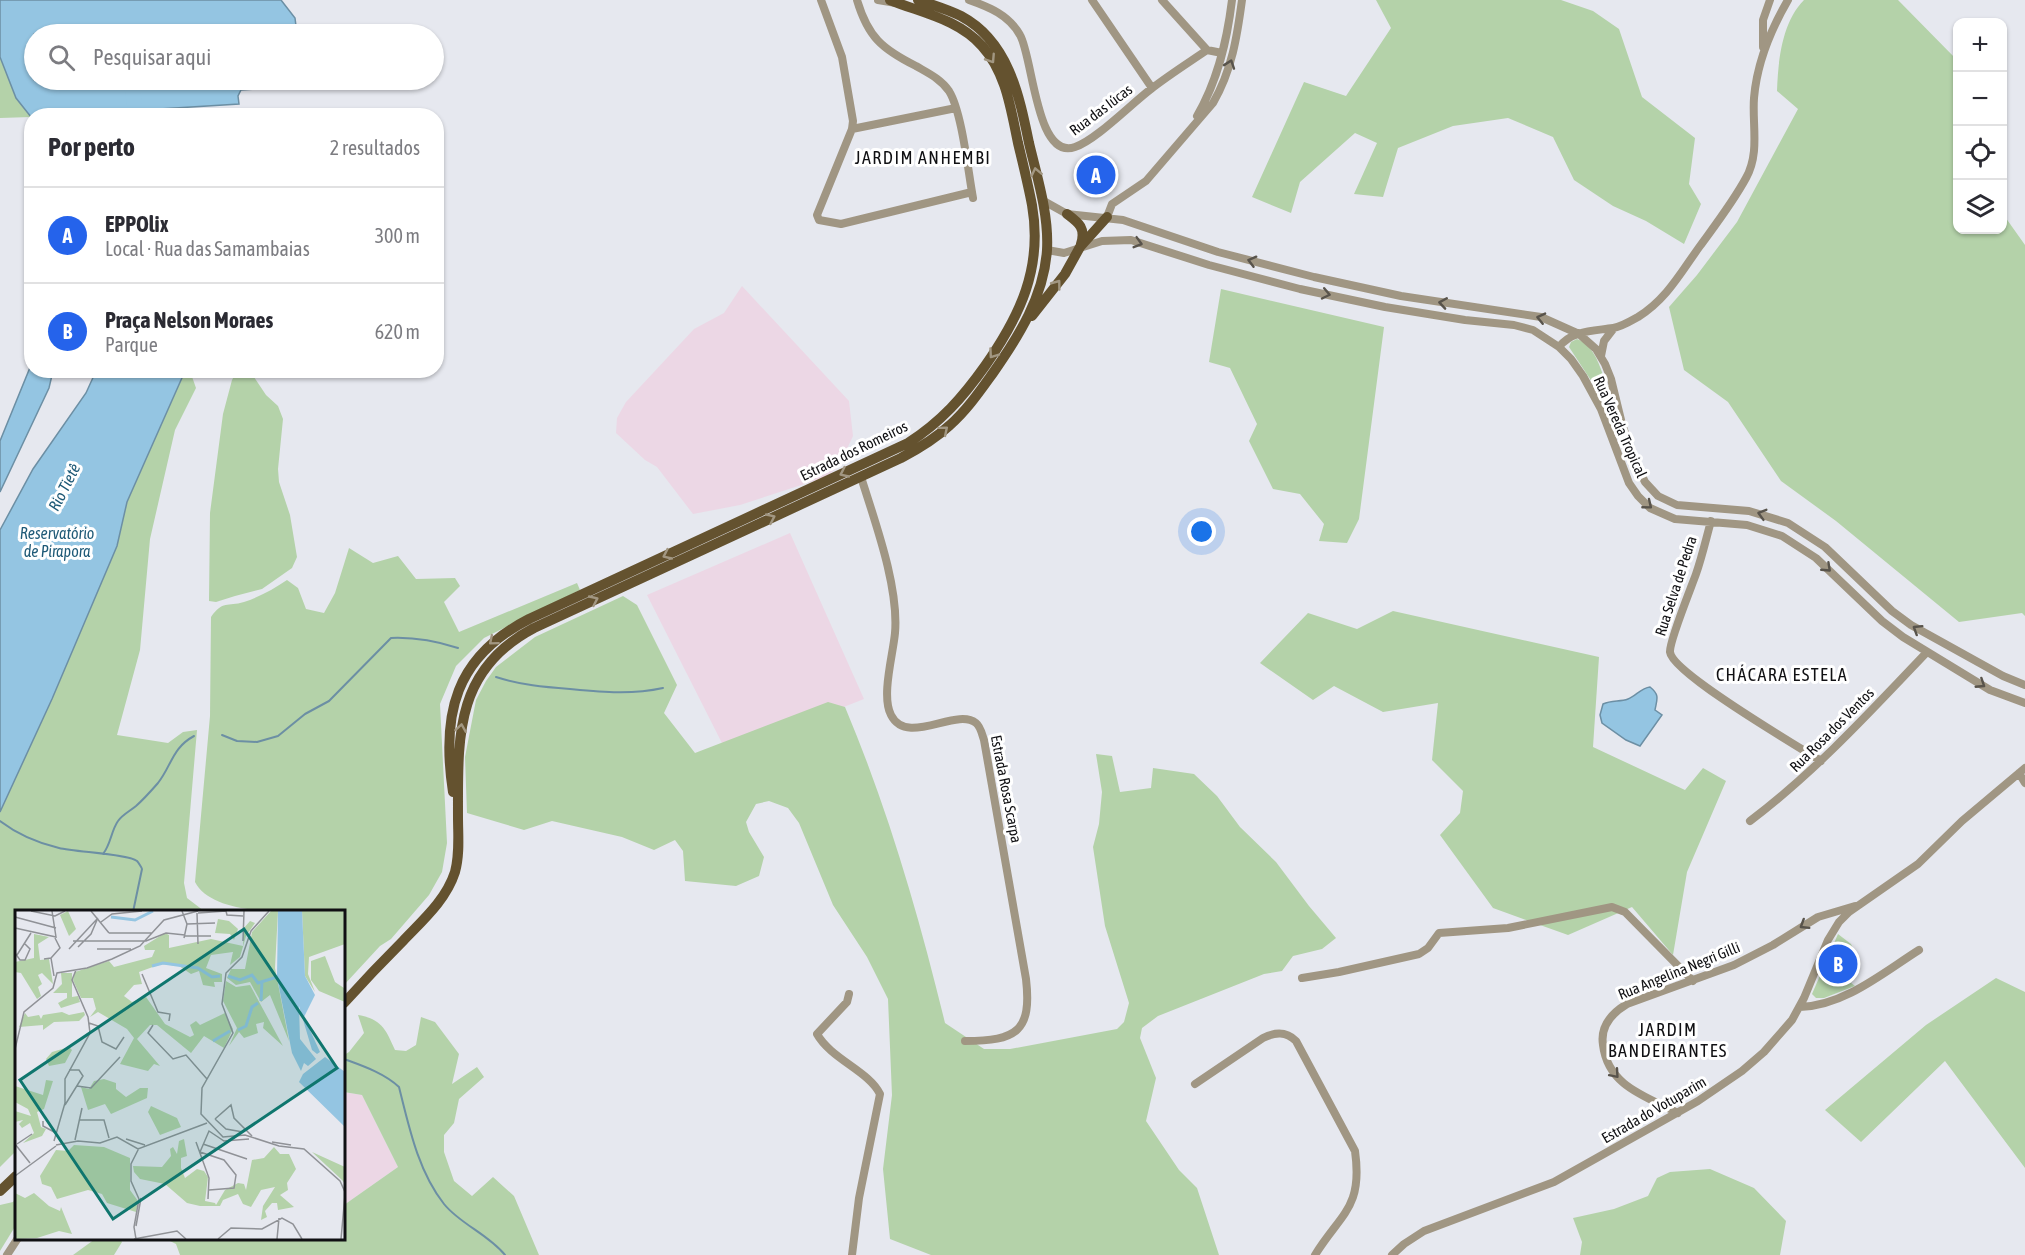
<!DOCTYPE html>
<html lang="pt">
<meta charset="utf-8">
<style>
body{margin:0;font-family:"Asap Condensed",sans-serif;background:#f7f7f7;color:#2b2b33}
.controls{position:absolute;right:18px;top:18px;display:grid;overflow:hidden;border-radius:12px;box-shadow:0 2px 4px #0004}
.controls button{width:54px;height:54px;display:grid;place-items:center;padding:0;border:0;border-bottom:2px solid #e1e1e2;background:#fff;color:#2b2b33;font:30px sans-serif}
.you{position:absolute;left:1202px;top:532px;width:21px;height:21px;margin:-15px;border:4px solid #fff;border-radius:50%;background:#1a73e8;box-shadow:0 0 0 9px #1a73e833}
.badge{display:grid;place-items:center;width:39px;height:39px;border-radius:50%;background:#2563eb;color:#fff;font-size:20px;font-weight:700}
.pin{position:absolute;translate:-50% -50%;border:3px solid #fff;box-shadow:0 2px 6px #0006}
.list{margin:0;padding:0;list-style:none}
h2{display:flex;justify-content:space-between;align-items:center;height:78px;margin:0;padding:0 24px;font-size:26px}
h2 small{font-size:20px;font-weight:400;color:#7c7c81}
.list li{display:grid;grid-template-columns:39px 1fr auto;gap:18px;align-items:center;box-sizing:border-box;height:96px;padding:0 24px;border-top:2px solid #e1e1e2}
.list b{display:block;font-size:22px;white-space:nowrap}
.list p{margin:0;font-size:20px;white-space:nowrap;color:#7c7c81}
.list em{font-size:20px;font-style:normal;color:#7c7c81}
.icon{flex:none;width:33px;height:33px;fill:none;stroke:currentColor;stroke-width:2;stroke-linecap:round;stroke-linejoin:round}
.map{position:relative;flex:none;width:2025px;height:1255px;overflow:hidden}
.search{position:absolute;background:#fff;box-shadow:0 2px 4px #0004;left:24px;top:24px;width:420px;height:66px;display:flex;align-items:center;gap:15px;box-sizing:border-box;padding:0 21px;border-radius:33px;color:#7c7c81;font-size:22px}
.panel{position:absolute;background:#fff;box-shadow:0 2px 4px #0004;left:24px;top:108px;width:420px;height:270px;border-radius:24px}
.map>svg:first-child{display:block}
.industrial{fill:#ecd7e5}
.green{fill:#b4d2a9}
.water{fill:#94c5e2;stroke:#6c8fa4;stroke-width:1.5}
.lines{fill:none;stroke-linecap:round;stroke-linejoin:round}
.stream{stroke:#6c8fa4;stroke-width:2}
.river{stroke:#94c5e2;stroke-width:15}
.minor{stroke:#a09683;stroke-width:8}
.major{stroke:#64522f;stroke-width:10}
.oneway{stroke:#a29782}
.oneway2{stroke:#58534b}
.labels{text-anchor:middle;stroke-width:6;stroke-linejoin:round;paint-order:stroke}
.street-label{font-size:15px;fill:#101013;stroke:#fff}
.water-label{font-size:16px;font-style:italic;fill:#1f5a77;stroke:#fff}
.quarter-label{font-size:18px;letter-spacing:1.5px;fill:#101013;stroke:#fff}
.inset-river{fill:none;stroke:#94c5e2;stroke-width:3}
.inset-road{fill:none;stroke:#909297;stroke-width:1.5}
.view{fill:#0f766e;fill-opacity:0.15;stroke:#0f766e;stroke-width:3}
.inset-edge{fill:none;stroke:#101013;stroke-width:3}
</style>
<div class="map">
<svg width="2025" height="1255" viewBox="0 0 2025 1255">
<rect width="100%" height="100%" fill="#e6e8ef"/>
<path class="industrial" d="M742 286 849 401 853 436 839 466 826 477 740 505 693 514 657 467 645 460 616 433 617 418 626 402 694 329 724 313Z
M790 533 864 699 727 753 647 595Z
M344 1092 362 1095 398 1167 344 1205Z"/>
<path class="green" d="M1376 0H1561L1593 11 1619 29 1642 97 1695 138 1689 184 1701 204 1684 244 1646 221 1613 206 1574 180 1553 137 1508 118 1453 126 1398 148 1383 197 1354 194 1377 143 1355 133 1300 182 1291 213 1252 197 1304 82 1346 96 1391 28Z
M1804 0H1898L1957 60 1958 230H2002L2003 214 2025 245V616L2022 613 1959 622 1836 521 1781 481 1728 402 1684 370 1669 307 1697 275 1737 222 1798 109 1777 91C1778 61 1782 22 1804 0Z
M0 57 16 98 31 117 0 118Z
M1221 289 1384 327 1359 519 1347 543 1319 541 1324 524 1300 494 1273 489 1249 441 1257 424 1230 368 1209 362Z
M1577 339C1593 345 1599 363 1604 378L1601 387H1596L1594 385 1569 347 1571 342Z
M185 371H190L196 388 175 430 150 539 140 650 117 735 168 743 183 732 197 730 184 883 187 898 204 911 16 912V1151L0 1167V812L52 699 117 546 127 502Z
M237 371H250L266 395 278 406 283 419 278 469 279 482 290 515 297 557 292 568 262 589 235 596 216 602 209 601 210 513 223 414 232 380Z
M349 548 373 563 398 556 416 579 455 578 460 586 444 602 459 632 577 583 580 590 484 638 456 666 440 704 447 843 442 872 429 895 391 939 380 946 344 985V912C305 911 215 920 195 882L210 716 211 617C223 600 227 607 244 602 259 597 274 589 287 580L298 588 306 609 324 613 335 593Z
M623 596 637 605 677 685 664 713 695 753 828 702 845 707C888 809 919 916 945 1023L984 1049H1010L1117 1029 1124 1022 1129 1003 1105 926 1093 847 1099 824 1102 792 1096 754 1112 756 1120 792 1151 788 1153 768 1194 774 1217 796 1240 827 1276 862 1309 906 1336 938 1322 949 1293 956 1282 971 1264 974 1158 1016 1142 1028 1140 1038 1156 1078 1146 1121 1179 1170 1197 1188 1219 1255H931L890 1239 883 1169 892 1095 888 999 867 957 833 905 799 823 788 808 769 801 756 804 746 822 749 832 764 857 759 876 736 886 685 881 683 851 675 840 654 850 622 837 552 821 524 830 467 813 465 757 476 700 486 681 496 667 535 637Z
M1393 611 1599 657 1593 747 1685 790 1703 768 1726 781 1687 872 1673 955 1632 907 1568 935 1493 908 1440 835 1460 813 1463 791 1432 760 1438 703 1383 712 1334 686 1313 700 1260 663 1308 613 1357 629Z
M1838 934 1851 944 1858 962 1843 967 1845 978 1855 986 1824 998H1816L1812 994Z
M1996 978 2025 992V1168L1945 1061 1861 1142 1825 1110 1926 1025Z
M358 1015C382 1019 386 1030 395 1050L406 1051 416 1045 421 1017 435 1022 459 1054 452 1084 477 1067 484 1077 459 1099 454 1123 444 1135V1152L454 1181 472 1196 493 1177 514 1196 539 1255H180L176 1244 166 1239 344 1238V1205L398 1167 362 1095 344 1092V1055L349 1052 364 1033Z
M1710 1169 1754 1188 1786 1221 1780 1255H1580L1582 1242 1573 1218 1614 1209 1648 1196 1657 1178 1670 1172Z
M16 1198V1225L0 1251V1205L13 1202Z
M95 1239H120L122 1242 114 1255H73Z"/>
<path class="water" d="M0 0H281L295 18 297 34H34V80H286V87L241 90 238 96 239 104 31 117 16 98 0 57Z
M31 358 32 370 53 371 49 388 0 492V441L31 365Z
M96 371H185L127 502 117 546 52 699 0 812V530L33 469 86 393Z
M1650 687C1660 695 1657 699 1655 710L1662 715 1640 746 1626 740 1602 723 1600 715 1603 704C1612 700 1620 702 1628 699 1636 696 1641 688 1650 687Z"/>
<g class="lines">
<path class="stream" d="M496 677C521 685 544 687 570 689 602 692 631 695 663 688
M222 735 237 741 257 742 278 736 305 714 329 701 391 638C414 637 436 641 458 648
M0 821C17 834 38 843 59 848 75 852 128 854 137 861 138 862 142 868 142 869L133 912
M103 854C111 844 111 831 118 821 122 815 130 811 136 806 144 799 151 791 158 783 172 765 172 748 194 736
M344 1059C363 1066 384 1073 399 1087 409 1127 418 1171 444 1204 460 1224 488 1234 505 1255"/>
<path class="river" d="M131 80 136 116"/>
<path class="minor" d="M821 0 842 57 853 121 852 129 817 215 819 220 841 224 972 192
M857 0C868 37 882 49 916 66 928 73 941 79 949 91 962 112 968 171 973 198
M878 0 896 3
M969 0C989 7 1009 15 1020 35 1033 57 1036 161 1075 147 1096 140 1131 104 1151 89 1169 75 1188 63 1207 50L1222 53
M1092 0 1152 88
M1162 0 1207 50
M1763 47V20L1770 0
M1197 116C1218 80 1227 41 1232 0
M852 129 956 108
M1042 200 1067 214 1123 220 1218 252 1314 277 1401 296 1541 317 1579 334 1596 349 1605 364 1611 379 1622 424 1634 459 1645 482 1658 496 1677 505 1749 511 1788 523 1825 547 1892 611 1911 625 2003 676 2025 685
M1107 217 1112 204 1146 181 1213 103C1232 70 1237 37 1242 0
M1047 250 1064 253 1102 241 1131 240 1209 265 1300 289 1385 307 1465 320 1514 325 1533 330 1559 347 1571 359 1583 376 1601 409 1629 483 1638 496 1650 508 1675 519 1747 525 1782 536 1816 558 1882 621 1903 637 1990 690 2025 703
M1559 347C1572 330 1594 331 1613 328 1621 327 1631 321 1638 317 1667 299 1681 272 1700 246 1716 224 1733 202 1746 178 1760 153 1752 125 1754 98 1757 62 1770 31 1788 0
M1601 356 1604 341 1614 328
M1593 393H1604L1613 388
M861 477C875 522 899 587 895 633 893 655 881 696 891 715 907 747 956 707 976 723 981 727 982 735 984 740L1026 979C1032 1031 1017 1041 965 1041
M1711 521C1706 539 1702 557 1696 574 1691 588 1669 642 1670 652 1672 673 1799 747 1821 761
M2019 773 2025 783
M1750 821C1816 771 1870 712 1927 652
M1302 978 1339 972 1419 954 1428 948 1439 933 1508 928 1612 907 1625 912 1693 981
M849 994 847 1002 817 1034C831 1059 869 1071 880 1094L859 1198 852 1255
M1800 1007C1844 1006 1884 972 1919 950
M1195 1084 1263 1038C1275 1032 1286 1031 1296 1041L1355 1151C1363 1208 1341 1213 1315 1255
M1678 1113C1645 1096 1608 1086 1603 1045 1600 1026 1612 1013 1627 1004L1734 965 1773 945 1818 917 1855 906
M7 1255 18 1238
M1392 1255 1404 1244 1424 1231 1554 1182 1698 1101 1742 1071 1764 1052 1792 1020 1804 998 1828 940 1839 922 1849 912 1918 864 1962 821 2025 768"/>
<path class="major" d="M1067 214C1079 223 1086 228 1081 244
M1032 316 1065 274 1080 247 1107 217
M453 792C441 714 455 657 529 619L908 443C941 422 963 397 985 366 1020 316 1043 268 1032 205 1028 184 1023 164 1018 143 1011 110 1006 72 982 46 958 19 922 13 890 0
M344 1003C363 982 383 961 403 941 423 920 446 900 455 872 460 854 458 835 458 817 458 738 454 670 534 628L901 458C918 449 935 439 950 425 967 410 980 391 993 373 1019 336 1044 296 1047 250 1049 214 1037 177 1029 143 1019 94 1008 41 961 16 947 9 933 5 918 0
M0 1191 16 1176"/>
</g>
<defs><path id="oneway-chevron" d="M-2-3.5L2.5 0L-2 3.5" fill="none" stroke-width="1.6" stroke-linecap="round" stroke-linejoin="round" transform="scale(1.5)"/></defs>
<g class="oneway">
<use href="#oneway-chevron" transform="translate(991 59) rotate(57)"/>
<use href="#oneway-chevron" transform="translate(1036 172) rotate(-102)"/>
<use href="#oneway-chevron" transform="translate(1057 284) rotate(-53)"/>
<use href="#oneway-chevron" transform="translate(993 354) rotate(125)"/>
<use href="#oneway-chevron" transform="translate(944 430) rotate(-40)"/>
<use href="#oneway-chevron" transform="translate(844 473) rotate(155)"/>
<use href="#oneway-chevron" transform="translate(771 518) rotate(-25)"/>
<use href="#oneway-chevron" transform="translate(667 555) rotate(155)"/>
<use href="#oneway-chevron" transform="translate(594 600) rotate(-25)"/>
<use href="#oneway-chevron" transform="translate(493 641) rotate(140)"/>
<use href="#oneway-chevron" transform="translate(461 728) rotate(-81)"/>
</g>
<g class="oneway2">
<use href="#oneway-chevron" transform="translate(1230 64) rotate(-71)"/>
<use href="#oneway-chevron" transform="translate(1138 243) rotate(16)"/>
<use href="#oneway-chevron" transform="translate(1252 261) rotate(-165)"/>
<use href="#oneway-chevron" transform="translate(1326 294) rotate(12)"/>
<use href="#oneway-chevron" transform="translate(1443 303) rotate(-171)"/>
<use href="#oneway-chevron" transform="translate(1541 318) rotate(-167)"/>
<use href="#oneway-chevron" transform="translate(1648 505) rotate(39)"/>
<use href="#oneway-chevron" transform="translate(1762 514) rotate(-164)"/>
<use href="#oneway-chevron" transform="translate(1827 568) rotate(43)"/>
<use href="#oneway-chevron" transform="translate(1917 629) rotate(-148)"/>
<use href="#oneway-chevron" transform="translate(1981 684) rotate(33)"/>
<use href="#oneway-chevron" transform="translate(1804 925) rotate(148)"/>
<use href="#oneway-chevron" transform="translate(1615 1074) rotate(49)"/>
</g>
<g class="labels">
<g class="street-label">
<text transform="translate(1101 110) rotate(-37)" y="5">Rua das Iúcas</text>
<text transform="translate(1620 427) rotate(66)" y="5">Rua Vereda Tropical</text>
<text transform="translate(854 451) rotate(-26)" y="5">Estrada dos Romeiros</text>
<text transform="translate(1676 586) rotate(-72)" y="5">Rua Selva de Pedra</text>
<text transform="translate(1832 730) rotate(-45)" y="5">Rua Rosa dos Ventos</text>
<text transform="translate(1006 789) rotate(79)" y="5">Estrada Rosa Scarpa</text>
<text transform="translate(1679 971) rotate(-22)" y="5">Rua Angelina Negri Gilli</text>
<text transform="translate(1654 1110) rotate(-30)" y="5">Estrada do Votuparim</text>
</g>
<g class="water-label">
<text transform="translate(64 487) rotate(-63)" y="6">Rio Tietê</text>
<text x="57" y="539">Reservatório<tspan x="57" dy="18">de Pirapora</tspan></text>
</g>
<g class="quarter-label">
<text x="923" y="164">JARDIM ANHEMBI</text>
<text x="1782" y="681">CHÁCARA ESTELA</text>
<text x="1668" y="1036">JARDIM<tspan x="1668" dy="21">BANDEIRANTES</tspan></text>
</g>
</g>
<g transform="translate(15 910)">
<rect width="330" height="330" fill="#e6e8ef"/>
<path d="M53 1 61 19 54 26 45 5ZM256 1H263L260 58 274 131 255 85 246 92 235 72 221 75 212 68 216 59H230L237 22ZM287 1H330V34L294 47 293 64 300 82 290 66ZM203 9 214 11 223 19 219 30 215 24 200 23ZM235 11 240 13 231 26 225 47 215 55 218 42 196 45 191 58 207 64V72H199L200 77 188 75 184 61 176 64 164 56 146 54 124 62 127 74 119 75 109 86 117 92 131 87 150 114 175 127 179 125 175 115 181 111 185 115 210 103 218 119 209 138 189 126 176 143 142 115H135L122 129 145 156 139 154 133 161 105 154 119 128 112 119 83 102 75 107 81 99 78 88H66L58 70 60 62 94 51 99 57 137 47 140 40H130L129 36 150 23 154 25V38L196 29 228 36 229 18ZM19 24 34 27 23 34 25 50 34 49 38 74 27 63 23 65 27 74 23 77 26 86 22 89 6 63 0 62V52L19 48ZM310 46 320 72 329 78 330 92 304 81 296 70V51ZM46 63H57V87L63 86 65 92 46 98 43 93 52 88V83H38L47 74ZM211 71 221 77 235 75 268 136 248 118 249 112 241 114 243 123 229 128 224 122 214 136 222 118 208 91ZM47 102 54 105 69 102 70 105 64 111 39 112 28 120V115L4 117 10 103 13 107 24 105 26 109 28 105ZM54 137 57 140 50 153 34 156 31 149 37 142ZM89 169 101 173V179L111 187 125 178H133L132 188 96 204 90 194 73 200 66 177 74 179 79 171ZM31 170 38 171 29 199 22 202 26 217 31 219 27 226 8 233 19 223 15 213 7 218 4 214 8 210 0 212V201L16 206 13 199 0 192V176L28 185ZM136 196 162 208 166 217 145 225 133 202ZM169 229 172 246 166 248V258L170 268 182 259 189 261 193 267 190 291 200 293 201 295 210 280 223 273 229 274 231 280 237 250 249 248 259 237 265 244H274L281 259 272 273 273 280 265 285 279 297 263 300 262 293H257L250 301 252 307 246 310 248 296 260 277 246 280 236 297 228 294 223 284 208 290 205 296H185L172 293 150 274 125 269 119 262 118 256 147 257 156 246 155 239 158 237 162 244 164 231ZM59 235 89 237 115 248V280L123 291 121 302 92 293 87 284 73 280 42 289 36 277 27 274 25 266 41 240 53 241ZM297 242 330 257V274L327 270ZM0 283 10 288 19 283 34 296 45 301 46 297 57 324 44 321 22 328 0 329Z" fill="#b4d2a9"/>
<path d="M263 1H287L290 66 300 85 289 107 305 142 302 144 297 140 284 96 285 129 301 149 293 156 289 153 286 161 277 143 262 67ZM310 147 330 162V217L284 172 288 164Z" fill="#94c5e2"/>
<path class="inset-river" d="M96 7 120 10 138 1M137 56 148 53 183 58 197 67 205 66M213 66 225 70 237 65 243 73 262 67M246 91 247 71M223 120 231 116 237 97 243 93M198 131 215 121"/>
<path class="inset-road" d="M16 1 40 6 50 1M76 1 94 23M167 1 172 14 169 28M254 1 236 21 227 47 211 63 207 94 218 123 187 178 186 204 208 227 230 225 264 236 289 239 325 271 330 282M182 3 183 34M183 3 211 1 212 5 228 6M0 7 41 18M86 12 97 4 127 1M172 14 200 13M0 18 41 27 37 1M94 23H137M169 26H196M58 31H131L151 23 170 25M228 31 229 1M63 37 76 24 82 10M54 39 83 8M82 39H116M0 43 5 50H10L15 39 10 34M2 45 16 23M36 48 39 66M29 49 36 48 45 38 40 28M127 64 143 102 155 104 154 111M74 113 83 116 87 132 101 139 109 127M138 115 133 123 158 149 171 145 192 169M0 139 9 102 38 78 42 63 72 58 97 49 125 36 149 10 183 1M62 176 76 178 105 147M50 195 68 166 64 160H54M200 209 216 195 219 208 237 226M200 209 211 219 228 222M64 210H89L94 228M28 211V216L41 223M111 229 130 235M60 230 67 198M39 231 50 193V169L75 123 73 107 57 70 61 60M181 232 194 268 193 289M257 232 276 235M0 234 15 253M2 234 17 224M188 234 232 249M41 235 63 231 85 233 102 227 123 239 192 213M185 242 209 250 221 265 219 278 194 280M185 242 194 221 209 231 234 229M0 266 41 236M121 316 126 288M119 329 162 321 171 329M121 329 119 317 124 289 116 271V254L124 238M203 329 216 318 247 319 267 308 278 314 287 329M262 329 264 308M326 329 330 285"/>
<path class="view" d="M229 19 322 158 98 309 5 170Z"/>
<rect width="330" height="330" class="inset-edge"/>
</g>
</svg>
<div class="controls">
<button>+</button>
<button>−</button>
<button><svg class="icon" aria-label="locate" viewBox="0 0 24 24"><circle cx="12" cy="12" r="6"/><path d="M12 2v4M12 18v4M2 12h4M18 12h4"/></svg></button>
<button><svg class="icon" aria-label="layers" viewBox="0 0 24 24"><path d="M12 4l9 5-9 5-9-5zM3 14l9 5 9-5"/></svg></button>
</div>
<div class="you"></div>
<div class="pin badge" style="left:1096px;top:175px">A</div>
<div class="pin badge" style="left:1838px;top:964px">B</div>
<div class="search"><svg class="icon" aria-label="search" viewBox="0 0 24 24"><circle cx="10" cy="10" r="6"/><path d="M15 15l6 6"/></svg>Pesquisar aqui</div>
<section class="panel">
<h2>Por perto<small>2 resultados</small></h2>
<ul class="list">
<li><span class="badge">A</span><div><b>EPPOlix</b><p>Local · Rua das Samambaias</p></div><em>300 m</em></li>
<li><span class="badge">B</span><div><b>Praça Nelson Moraes</b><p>Parque</p></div><em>620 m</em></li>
</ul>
</section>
</div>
